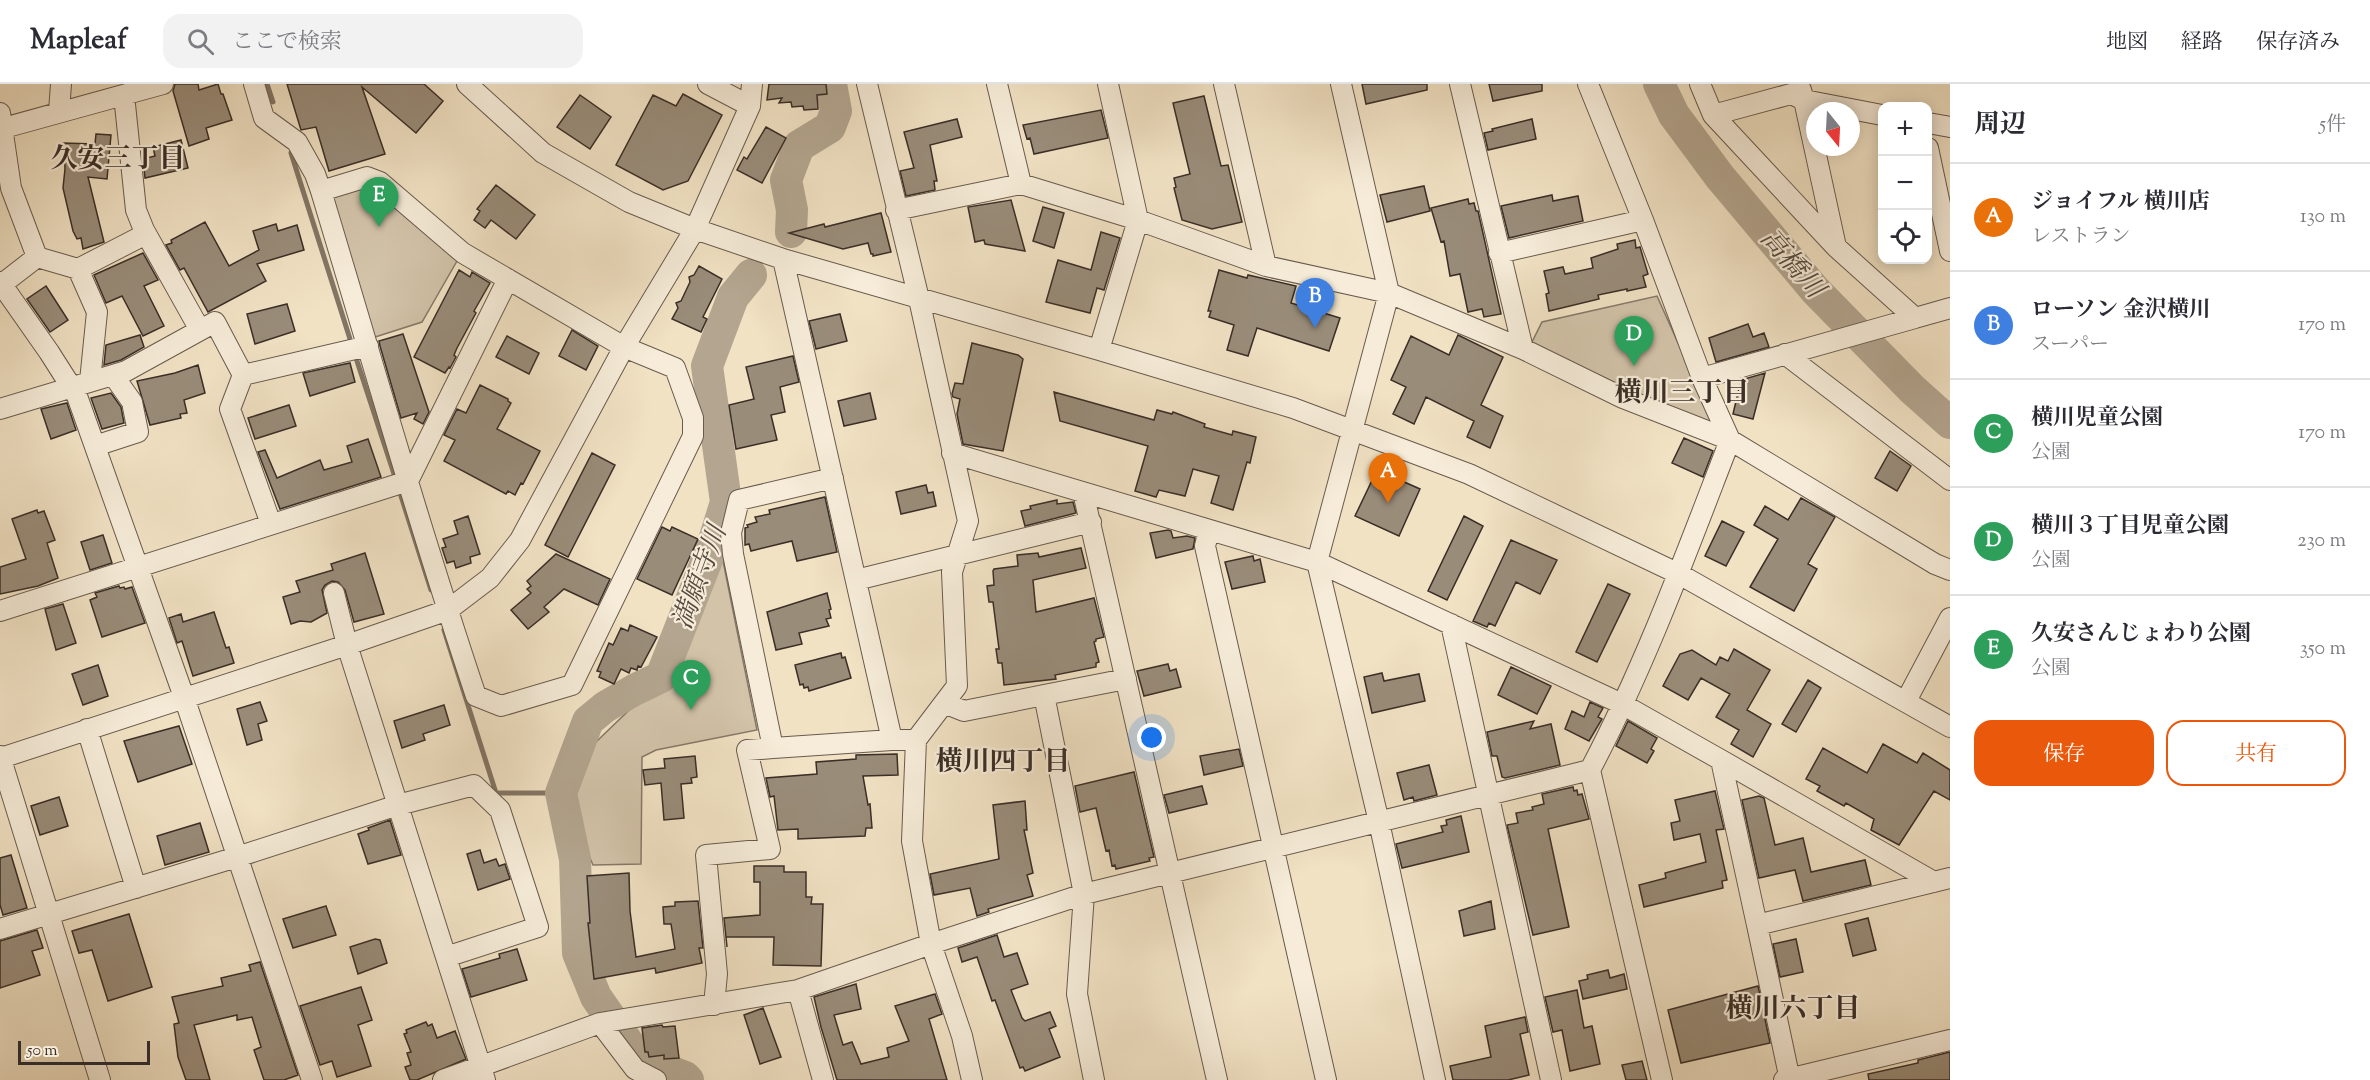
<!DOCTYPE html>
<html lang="ja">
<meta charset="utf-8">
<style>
body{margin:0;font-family:"Sorts Mill Goudy","Noto Serif JP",serif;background:#f2f2f3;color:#2b2b33}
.controls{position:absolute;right:18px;top:18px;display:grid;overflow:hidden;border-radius:12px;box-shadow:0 3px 15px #0003}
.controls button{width:54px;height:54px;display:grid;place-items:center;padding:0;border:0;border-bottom:2px solid #e1e1e2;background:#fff;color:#2b2b33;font:30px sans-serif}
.compass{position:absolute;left:1806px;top:18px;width:54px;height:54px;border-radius:50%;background:#fff;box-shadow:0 3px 15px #0003;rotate:162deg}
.scale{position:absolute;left:18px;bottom:15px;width:132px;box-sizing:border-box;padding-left:6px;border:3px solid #3a2e27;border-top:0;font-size:16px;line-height:21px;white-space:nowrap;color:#3a2e27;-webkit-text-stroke:4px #f6ecd9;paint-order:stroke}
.you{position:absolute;left:1152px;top:654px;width:21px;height:21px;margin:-15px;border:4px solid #fff;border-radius:50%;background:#1a73e8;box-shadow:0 0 0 9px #1a73e833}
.badge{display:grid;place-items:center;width:39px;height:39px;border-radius:50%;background:#ea580c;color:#fff;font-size:20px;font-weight:700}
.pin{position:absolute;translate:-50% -50px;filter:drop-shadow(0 2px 3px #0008)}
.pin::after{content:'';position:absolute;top:32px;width:21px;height:18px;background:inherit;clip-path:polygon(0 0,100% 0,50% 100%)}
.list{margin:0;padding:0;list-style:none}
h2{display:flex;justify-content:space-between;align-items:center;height:78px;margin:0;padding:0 24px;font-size:26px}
h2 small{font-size:20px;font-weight:400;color:#7c7c81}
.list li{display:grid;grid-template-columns:39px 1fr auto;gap:18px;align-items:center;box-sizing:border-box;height:108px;padding:0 24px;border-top:2px solid #e1e1e2}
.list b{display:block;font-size:22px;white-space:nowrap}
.list p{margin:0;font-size:20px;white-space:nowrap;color:#7c7c81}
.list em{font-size:20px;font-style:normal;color:#7c7c81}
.actions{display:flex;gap:12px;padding:18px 24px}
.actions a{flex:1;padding:14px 0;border:2px solid #ea580c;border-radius:18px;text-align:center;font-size:21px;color:#ea580c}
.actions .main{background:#ea580c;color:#fff}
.icon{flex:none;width:33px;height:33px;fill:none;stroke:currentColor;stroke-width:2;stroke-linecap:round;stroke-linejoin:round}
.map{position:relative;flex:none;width:1950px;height:996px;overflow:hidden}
header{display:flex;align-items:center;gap:36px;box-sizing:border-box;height:84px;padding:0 30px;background:#fff;border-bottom:2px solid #e1e1e2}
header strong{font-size:28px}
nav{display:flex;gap:33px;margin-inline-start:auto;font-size:21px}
.search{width:420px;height:54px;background:#f2f2f3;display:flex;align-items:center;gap:15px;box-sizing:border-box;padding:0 21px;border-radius:18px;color:#7c7c81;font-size:22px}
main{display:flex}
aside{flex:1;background:#fff}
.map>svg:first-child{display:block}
.green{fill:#d2c3a9;stroke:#867868;stroke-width:1.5}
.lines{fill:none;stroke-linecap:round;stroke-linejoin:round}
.stream{stroke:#837565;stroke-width:5}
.river{stroke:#b3a58f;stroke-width:32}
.building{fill:#998c79;stroke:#3a2e27;stroke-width:1.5}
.minor-casing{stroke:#685b4e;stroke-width:22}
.minor{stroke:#f6ecd9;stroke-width:20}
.labels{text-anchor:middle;stroke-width:4.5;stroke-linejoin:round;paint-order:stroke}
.neighbourhood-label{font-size:27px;font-weight:bold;fill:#3a2e27;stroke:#f6ecd9}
.water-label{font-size:27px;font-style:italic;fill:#584c41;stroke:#f6ecd9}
</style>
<header>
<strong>Mapleaf</strong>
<div class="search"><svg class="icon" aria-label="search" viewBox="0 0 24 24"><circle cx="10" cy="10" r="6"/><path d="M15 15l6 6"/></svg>ここで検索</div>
<nav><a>地図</a><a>経路</a><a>保存済み</a></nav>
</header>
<main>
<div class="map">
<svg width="1950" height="996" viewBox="0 0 1950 996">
<rect width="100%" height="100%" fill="#f1e2c4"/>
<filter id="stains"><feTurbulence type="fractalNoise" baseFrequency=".00333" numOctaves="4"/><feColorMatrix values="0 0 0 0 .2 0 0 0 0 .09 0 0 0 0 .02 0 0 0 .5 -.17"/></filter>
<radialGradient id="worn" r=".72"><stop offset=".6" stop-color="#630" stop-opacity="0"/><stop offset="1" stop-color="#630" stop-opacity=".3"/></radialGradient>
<path class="green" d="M371 101 457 177 422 238 372 254 329 110Z
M1657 212 1717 346 1531 260 1542 238Z
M721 467 757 646 656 666 642 673 641 780 593 781 570 727 574 690 596 658 650 606 667 599Z"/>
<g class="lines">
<path class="stream" d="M267 0 273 18
M291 69 350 255
M355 271 395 393
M401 412 431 506
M444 546 496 709H561"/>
<path class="river" d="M1659 0 1674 31 1720 93 1815 206 1912 305 1950 339
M791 148 792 126 786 96 799 62 830 43 836 27 831 0
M688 996 685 993 640 976 596 913 578 869 575 775 561 709 588 637 605 623 634 606 661 593 712 463 726 418 707 282 733 213 751 191"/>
</g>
<path class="building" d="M175 0H198L199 6 218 0 221 10H223L232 36 206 44 209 55 189 62 173 7Z
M287 0H424L443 17 416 49 362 3 385 70 329 87 316 43 301 46Z
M769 0H826L827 10 817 11 818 25 804 26 803 22 792 23 791 18 779 19 782 14 767 16Z
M1362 0H1427V6L1366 20Z
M1489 0H1542V7L1493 17Z
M683 10 722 31 688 97 663 106 616 81 653 11 676 22Z
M580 11 611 33 590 65 557 43Z
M1204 12 1221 82 1228 81 1242 138 1212 145 1182 136 1174 104 1176 103 1174 94 1190 90 1173 19Z
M1101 26 1108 54 1034 70 1030 54 1027 55 1023 41Z
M957 35 962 53 930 61 937 97H934L935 106 906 112 900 87 914 84 904 48Z
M1532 35 1536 55 1488 66 1484 49 1493 47 1492 45Z
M766 43 786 54 762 99 737 86 744 73 747 75Z
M96 50 111 51 107 95 88 93 104 158 83 165 81 154 77 155 73 147 63 104 65 85 64 59 95 60Z
M181 56 188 84 145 94 143 75 155 72 153 63Z
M496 101 535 131 516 155 491 136 485 144 474 136 480 127 477 125Z
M1424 102 1430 127 1387 138 1380 111Z
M1552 111 1553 117 1578 112 1583 137 1509 154 1501 122Z
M1468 115 1469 120 1474 119 1476 127H1478L1501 230 1484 233 1482 225 1468 228 1460 190 1450 192 1444 157 1441 158 1431 124Z
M1011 116 1025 167 985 160 984 156 975 158 968 123Z
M1043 123 1064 129 1054 164 1033 157Z
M881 129 891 168 873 172V170H871L868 159 843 165 789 149 824 140 825 143Z
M205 138 229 182 259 166 253 147 276 140 278 147 297 141 304 166 257 180 266 197 208 228 184 184 180 186 166 161 172 159 171 156Z
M1101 148 1120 154 1104 206 1097 204 1090 229 1046 218 1058 176 1091 186Z
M1635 156 1636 164 1640 163 1648 190 1643 192 1646 203 1627 207V205L1598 211 1599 215 1549 227 1546 210 1549 209 1544 187 1563 183 1565 190 1593 184 1591 174 1618 165 1617 160Z
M143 169 158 196 144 202 164 242 143 252 122 212 106 219 94 191Z
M699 182 722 195 703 233 707 235 701 248 672 235 678 224 676 219 681 217 690 198 689 193 694 191Z
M459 186 470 193 472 188 490 199 474 227 476 229 457 264 454 271 456 273 450 284 449 283 445 289 414 273Z
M1219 186 1247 194 1248 191 1296 202 1291 219 1340 234 1329 267 1257 244 1248 272 1227 266 1234 241 1209 233 1211 227H1208Z
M46 202 68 236 50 248 27 215Z
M287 220 295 247 255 260 247 230Z
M840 230 847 257 816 265 809 237Z
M1748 240 1753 253 1764 249 1769 263 1716 278 1709 254Z
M572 246 598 262 586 286 559 272Z
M403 250 429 328 423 340 414 335 417 329 401 334 380 262 379 257Z
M140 251 144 263 121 276 104 281 106 261Z
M1458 251 1503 273 1481 321 1503 332 1490 364 1467 353 1474 337 1426 313 1414 340 1393 330 1406 303 1391 296 1411 252 1449 271Z
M507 252 539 269 529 290 496 273Z
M972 259 1018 271 1023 275 1003 367 963 360 957 330 960 315 953 313 952 310 955 299 963 300Z
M793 272 799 298 780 303 785 328 771 331 777 356 736 365 729 321 754 315 746 283Z
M350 279 355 298 310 312 303 289Z
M198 281 205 309 184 316 187 329 180 330 181 334 150 341 137 297 175 289Z
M1765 289 1753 335 1733 330 1741 296Z
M480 301 508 315V317L511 319 497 345 540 367 523 400 521 399 515 411 508 407 506 410 444 377 455 356 444 351 457 325 466 329Z
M1054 308 1154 336 1157 326 1172 330 1173 328 1205 340 1204 343 1232 351 1233 347 1256 353 1250 379 1247 378 1233 426 1211 419 1219 392 1193 385 1185 412 1159 406 1156 413 1135 407 1148 362 1060 337Z
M111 309 121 323 124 339 102 345 91 314Z
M870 309 876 335 844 342 838 317Z
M67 319 76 346 51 355 41 325Z
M289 321 296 342 255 355 248 334Z
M1684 354 1713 367 1703 393 1672 379Z
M368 355 381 393 280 425 258 368 265 366 277 394 320 376 324 386 352 378 347 362Z
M1890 367 1911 382 1897 407 1875 394Z
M592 369 615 381 568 473 545 461Z
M1377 386 1420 405 1399 452 1355 432Z
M926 401 928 409 933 408 936 422 901 430 896 408Z
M825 413 837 468 797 477 792 457 751 467 749 460 745 461V444L748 443 747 441 757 438 755 433 770 430 769 426Z
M1801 414 1835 433 1808 480 1817 485 1794 527 1750 503 1778 455 1754 441 1765 422 1788 436Z
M1057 416V420L1073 418 1076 429 1025 442 1021 427 1031 425 1030 422Z
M37 426 38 429 44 427 55 456 47 459 58 494 38 502 0 510V483L26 475 12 435Z
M468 432 480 470 470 473 471 479 456 484 454 477 447 479 442 464 446 463 443 455 458 450 454 437Z
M1464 432 1483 442 1447 516 1428 507Z
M1722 437 1744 448 1726 482 1705 472Z
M662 443 670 447 672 443 698 455 672 511 637 495Z
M1168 446 1171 447 1173 454 1187 452 1195 454 1193 465 1156 474 1150 449Z
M103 451 112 479 90 486 81 458Z
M1511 456 1557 476 1540 510 1516 498 1495 542 1489 539 1487 543 1473 537Z
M1081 464 1086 484 1033 496 1036 528 1094 514 1104 553 1096 555V557L1094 558 1099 578 1096 579V583L1055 591 1056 595 1004 601 1002 579H998L996 565H999L993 518H989L987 502 994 501 993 487 994 485 1018 482 1017 471 1038 469 1039 473Z
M365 469 384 530 354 538 345 506 338 498 332 497 325 501 322 506 327 529 311 538 300 537 291 540 283 513 300 508 296 497 333 486 331 480Z
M556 470 610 495 598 521 564 505 544 523 549 528 528 545 511 526 531 509 527 505 531 502 527 497Z
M1253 472 1254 477 1260 475 1265 498 1232 505 1225 478Z
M1608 500 1630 510 1597 578 1576 568Z
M119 502 120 504 124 503 125 505 132 503 145 539 102 553 90 516 97 513 95 509Z
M827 509 831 525 829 526 831 534 826 535 829 542 799 549 802 560 776 566 767 528Z
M63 520 76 559 56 566 45 525Z
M214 528 226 564 229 563 234 579 193 592 182 557 177 559 169 534 181 530 183 538Z
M630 541 657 553 641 583 638 582 637 586 631 584 629 589 621 585 614 600 599 593 601 588 597 587 609 559 613 561 621 544 628 547Z
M1734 565 1770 586 1747 626 1771 640 1753 673 1731 660 1739 646 1716 633 1730 610 1701 594 1688 616 1663 602 1680 570 1692 566 1716 581 1720 573 1728 577Z
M841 569 842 574 845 573 851 594 809 607 808 603 804 604 803 600 800 601 795 581Z
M1168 580 1170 587 1176 585 1181 603 1144 612 1137 587Z
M98 581 108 612 83 621 72 590Z
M1511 583 1551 602 1537 630 1498 611Z
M1382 589 1384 597 1419 590 1425 617 1372 629 1364 593Z
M1808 596 1821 604 1796 648 1782 640Z
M260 618 267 637 258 640 262 656 247 661 237 625Z
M1590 618 1603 624 1598 633 1602 635 1589 657 1565 645 1572 627 1584 633Z
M444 621 450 641 423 650 425 656 402 664 394 637Z
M1534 637 1530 645 1551 640 1560 681 1505 694 1502 693 1497 672H1492L1487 648Z
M1628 637 1657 654 1651 665 1654 667 1647 679 1616 662Z
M179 642 192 680 138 698 124 657Z
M1883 660 1917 679 1923 669 1950 686V716L1934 707 1899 761 1871 746 1874 735 1846 719 1844 722 1817 707 1820 702 1806 695 1823 664 1867 689Z
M1239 665 1243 682 1204 691 1200 672Z
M897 670 898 691 863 692 868 721 870 720 872 744H866L865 752 798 755V745L778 746 774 712 770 713 766 694 817 690 816 678 856 675V671Z
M695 672 697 693 691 694 692 699 681 700 684 734 664 736 661 699 645 701 643 686 665 684 664 675Z
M1429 681 1437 711 1414 717 1413 713 1404 716 1397 689Z
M1134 688 1154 773 1149 774 1150 777 1116 785 1115 781 1112 782 1109 766 1106 767 1096 724 1080 728 1075 702Z
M1202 702 1207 720 1169 729 1164 711Z
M1573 703 1574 707 1577 706 1578 711 1582 710 1589 735 1548 745 1569 843 1533 851 1507 741 1518 739 1516 729 1533 726 1532 723 1544 720 1542 710Z
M1715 707 1724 745 1716 746 1727 796 1722 797 1723 804 1644 823 1639 801 1666 794 1665 789 1706 778 1700 750 1674 756 1671 739 1680 737 1675 716Z
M1759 712 1764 714 1775 761 1803 754 1811 788 1865 776 1871 801 1803 817 1795 786 1759 794 1742 716Z
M59 713 68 742 40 751 31 722Z
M1025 717 1027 746H1024L1033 789 1027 791 1033 812 988 825 989 828 977 832 970 804 934 811 930 790 999 775 993 721Z
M1461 732 1469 768 1402 784 1396 760 1443 748 1441 742 1447 741 1446 736Z
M390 736 401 771 368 780 358 750 369 746 368 744Z
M200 739 209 768 165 781 157 752Z
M480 766 484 779 496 775 499 782 505 780 510 795 478 806 467 770Z
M11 771 27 824 3 831 0 821V774Z
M754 782H784V788H806V813H812L811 820H823L821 882 773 881 774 853H726L727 863 724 834 760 831V798H754Z
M629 789 630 827 636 873 675 865 671 840H664L663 823 675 822V818L698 817 703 864H699L702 879 656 889 655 884 594 895 588 839H590L587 792Z
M1491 817 1495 845 1464 852 1459 827Z
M326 822 336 851 293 864 283 835Z
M129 830 152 903 108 917 92 866 79 869 72 847Z
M1868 834 1876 866 1853 872 1845 840Z
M37 846 43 864 32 867 40 891 0 904V857Z
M997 851 1004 873 1017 869 1028 900 1011 906 1022 934 1025 937 1050 928 1056 942 1049 945 1060 973 1025 987 1023 983 1020 984 995 916 992 917 977 873 962 878 958 864Z
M375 855 380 856 387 879 358 890 350 863Z
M1796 855 1803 888 1780 893 1773 860Z
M517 865 527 896 471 913 462 885 500 874 499 870Z
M260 878 298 991 284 996H264L254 966 261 963 252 933 237 936V931L194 941 210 996H186L178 973 174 940 179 939 172 913 223 902 221 894 251 887 249 881Z
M1608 886 1610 894 1624 890 1627 905 1583 915 1579 897 1588 895 1587 891Z
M856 900 861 925 834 931 843 961 852 958 861 980 889 973 887 964 909 957 895 922 935 910 942 930 929 935 947 996H837L821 943 814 913Z
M1758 902 1770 959 1681 979 1668 926Z
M361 903 372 936 358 941 371 982 337 993 332 977 320 981 300 922Z
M1577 906 1584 944 1592 942 1600 980 1570 987 1562 946 1553 948 1545 913Z
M763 924 781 973 760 980 744 931Z
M1525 933 1528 948 1520 950 1529 991 1508 996H1453L1450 982 1491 973 1485 942Z
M426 938 428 942 432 940 437 954 455 947 466 975 417 996H410L405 983 411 981 407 969 411 968 404 950 407 949 406 946Z
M662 941 663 943 675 942 679 974 664 975V971L649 973 648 968H645L642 944Z
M1950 968V996H1869L1868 990 1918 979V976Z
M1642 977 1647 996H1626L1622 981Z"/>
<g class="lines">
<g class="minor-casing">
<path id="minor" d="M254 0 264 34 297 58 315 90 321 107C372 276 420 445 476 612L501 622 572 601 693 352V334L675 284 624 263 463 169 380 98 367 93 321 107
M467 0 543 69 629 118 695 145 783 175 1099 266 1293 324 1469 390 1679 490 1950 643
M708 0 750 22
M867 0 919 215 968 437 952 488 957 602 944 619 964 627 1044 611 1084 810 1077 910 1094 996
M997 0 1021 100 1138 136 1266 182 1389 209 1523 265 1623 314 1730 356 1935 480 1950 486
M1224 0 1266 182
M1460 0 1523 265
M1588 0 1643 136 1702 294 1915 234
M1700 0 1713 31 1835 162
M1801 6 1804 16 1882 31
M124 11 136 126 144 146 200 246
M59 28 61 0
M0 29 11 104 37 173 2 200
M1713 31 1791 10 1804 16 1836 163 1915 234 1950 224
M1928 39 1950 43
M0 45 163 0
M1928 64 1950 167
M896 126 1021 100
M1499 169 1643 136
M37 173 78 185 97 228 90 297
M783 175 892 656H916
M78 185 146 150
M0 198 49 268 77 312 184 613 312 996
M1099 266 1138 136 1108 0
M1785 270 1950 396
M0 325 126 287 215 238 243 291
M95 362 138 348 132 318 113 291
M952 369 1317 478 1389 209 1341 0
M1083 408 1217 996
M271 440 230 325 243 291 368 262
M1209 446 1205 462 1326 996
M1317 478 1622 620 1721 676 1757 841 1950 794
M1317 478 1379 738 1435 996
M856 496 1091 438
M334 509 347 561 485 996
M0 527 408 397 508 195
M1451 540 1551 996
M1044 611 1126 595
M1906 617 1950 534
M87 645 136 804
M773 664 892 656
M0 672 100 996
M1 674 347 561 448 526 490 494 520 456 624 263 695 145 750 22 752 0
M1721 676 1934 798
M1757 841 1790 996
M0 845 237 773 398 721 474 701 500 726 538 843 446 873
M798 906 823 996
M714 921 717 890 706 771 770 765 747 666 773 664 733 470 731 449 739 416 833 394
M600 939 635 985 656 996
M443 996 600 939 798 906 931 860 912 757 916 656 944 619
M972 996 962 952 931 860 1084 810 1590 686
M1662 996 1590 686C1646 580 1687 467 1730 356L1702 294
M1784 996 1950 956"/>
</g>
<use href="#minor" class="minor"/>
</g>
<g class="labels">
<g class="neighbourhood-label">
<text x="118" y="83">久安三丁目</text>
<text x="1682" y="317">横川三丁目</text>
<text x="1003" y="686">横川四丁目</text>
<text x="1793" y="933">横川六丁目</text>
</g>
<g class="water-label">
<text transform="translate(1793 179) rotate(49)" y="9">高橋川</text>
<text transform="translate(699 493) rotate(-70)" y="9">満願寺川</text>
</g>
</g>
<rect width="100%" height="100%" filter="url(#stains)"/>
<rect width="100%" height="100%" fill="url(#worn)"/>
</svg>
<div class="controls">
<button>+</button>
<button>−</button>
<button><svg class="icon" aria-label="locate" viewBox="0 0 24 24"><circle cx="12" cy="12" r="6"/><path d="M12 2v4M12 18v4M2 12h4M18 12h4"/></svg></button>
</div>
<svg class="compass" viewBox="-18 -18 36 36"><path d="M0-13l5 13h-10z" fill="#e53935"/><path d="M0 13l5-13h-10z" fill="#7c7c81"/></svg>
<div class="scale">50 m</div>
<div class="you"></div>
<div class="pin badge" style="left:1388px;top:419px;background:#e8710a">A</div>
<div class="pin badge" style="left:1315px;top:244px;background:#3f7fe0">B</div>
<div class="pin badge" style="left:691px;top:626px;background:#2e9e5b">C</div>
<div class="pin badge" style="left:1634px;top:282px;background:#2e9e5b">D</div>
<div class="pin badge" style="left:379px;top:143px;background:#2e9e5b">E</div>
</div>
<aside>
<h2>周辺<small>5件</small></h2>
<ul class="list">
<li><span class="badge" style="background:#e8710a">A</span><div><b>ジョイフル 横川店</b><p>レストラン</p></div><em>130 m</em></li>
<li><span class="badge" style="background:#3f7fe0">B</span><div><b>ローソン 金沢横川</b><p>スーパー</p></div><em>170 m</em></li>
<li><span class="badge" style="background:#2e9e5b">C</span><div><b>横川児童公園</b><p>公園</p></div><em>170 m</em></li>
<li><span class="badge" style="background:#2e9e5b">D</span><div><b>横川３丁目児童公園</b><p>公園</p></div><em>230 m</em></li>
<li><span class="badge" style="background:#2e9e5b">E</span><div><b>久安さんじょわり公園</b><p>公園</p></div><em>350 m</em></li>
</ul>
<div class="actions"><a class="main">保存</a><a>共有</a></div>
</aside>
</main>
